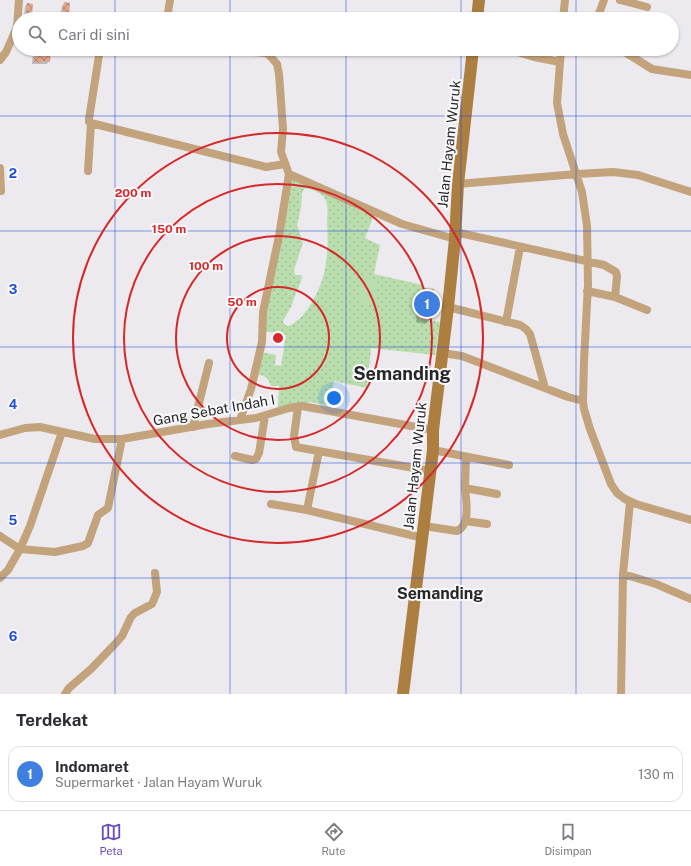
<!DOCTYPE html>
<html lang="id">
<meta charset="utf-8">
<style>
body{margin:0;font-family:"Public Sans",sans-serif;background:#f2f2f3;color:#2b2b33}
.you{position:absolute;left:334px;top:398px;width:14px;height:14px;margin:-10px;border:3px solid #fff;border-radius:50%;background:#1a73e8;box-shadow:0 0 0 6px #1a73e833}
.badge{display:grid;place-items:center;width:26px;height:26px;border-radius:50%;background:#6a4ac3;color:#fff;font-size:13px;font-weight:700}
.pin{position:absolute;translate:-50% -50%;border:2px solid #fff;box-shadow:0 1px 4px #0006}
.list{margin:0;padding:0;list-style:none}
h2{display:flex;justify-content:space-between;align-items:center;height:52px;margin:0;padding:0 16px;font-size:17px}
h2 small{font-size:13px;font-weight:400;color:#7c7c81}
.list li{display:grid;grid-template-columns:26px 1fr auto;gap:12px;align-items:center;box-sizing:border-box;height:56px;margin:0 8px 8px;padding:0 8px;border:1px solid #e1e1e2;border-radius:12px}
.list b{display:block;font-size:15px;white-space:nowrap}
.list p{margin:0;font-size:13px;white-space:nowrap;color:#7c7c81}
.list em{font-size:13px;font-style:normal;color:#7c7c81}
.icon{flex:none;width:22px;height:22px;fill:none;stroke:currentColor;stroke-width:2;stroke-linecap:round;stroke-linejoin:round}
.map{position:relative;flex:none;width:691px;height:694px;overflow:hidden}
.search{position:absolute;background:#fff;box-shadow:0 1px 3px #0004;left:12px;right:12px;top:12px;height:44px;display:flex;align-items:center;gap:10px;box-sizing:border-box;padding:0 14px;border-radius:22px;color:#7c7c81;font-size:15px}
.sheet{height:116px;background:#fff}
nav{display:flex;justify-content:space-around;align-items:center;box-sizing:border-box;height:56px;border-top:1px solid #e1e1e2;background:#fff;font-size:11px;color:#7c7c81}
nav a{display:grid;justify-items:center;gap:2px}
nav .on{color:#6a4ac3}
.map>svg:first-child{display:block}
.grass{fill:url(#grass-dots);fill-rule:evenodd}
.pitch{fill:#baddae}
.shadow{fill:#0003}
.building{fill:url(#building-cross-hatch)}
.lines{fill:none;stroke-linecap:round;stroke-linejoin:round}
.minor{stroke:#c2a37c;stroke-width:8}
.secondary{stroke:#ac7e40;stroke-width:12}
.grid{fill:none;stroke:#1d4ed8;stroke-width:1;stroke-opacity:0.55}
.ring{fill:none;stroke:#d62828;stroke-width:2}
.labels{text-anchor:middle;stroke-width:4;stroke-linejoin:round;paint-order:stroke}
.street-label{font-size:14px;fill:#272728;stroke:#f9f8fb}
.quarter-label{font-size:16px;font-weight:bold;fill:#272728;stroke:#f9f8fb}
.district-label{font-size:18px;font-weight:bold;fill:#272728;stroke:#f9f8fb}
.grid-label{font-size:13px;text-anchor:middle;font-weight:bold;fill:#1d4ed8;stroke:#f9f8fb;stroke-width:4;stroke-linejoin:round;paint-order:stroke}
.centre{fill:#d62828;stroke:#f9f8fb;stroke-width:2}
.ring-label{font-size:12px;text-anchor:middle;font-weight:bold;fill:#d62828;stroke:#f9f8fb;stroke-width:4;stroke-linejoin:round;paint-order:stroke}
</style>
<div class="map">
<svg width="691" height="694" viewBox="0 0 691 694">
<defs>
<pattern id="grass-dots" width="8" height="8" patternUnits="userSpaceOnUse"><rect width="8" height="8" fill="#baddae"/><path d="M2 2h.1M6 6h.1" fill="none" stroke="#a0be96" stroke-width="1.8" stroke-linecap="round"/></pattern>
<pattern id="building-cross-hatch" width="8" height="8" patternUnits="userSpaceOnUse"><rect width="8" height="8" fill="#e1a487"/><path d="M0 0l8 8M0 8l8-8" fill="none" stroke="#b6866e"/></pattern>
</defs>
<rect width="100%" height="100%" fill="#eceaee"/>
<path class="grass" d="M290 178 374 215 365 238 380 245 374 274 423 285 419 319 440 322 435 355 371 348 367 388 334 381 330 406 311 402 278 407 279 386H271C268 376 263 375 254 374L260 352 276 355 275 365 281 366 286 335 264 331V311ZM304 189C310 188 322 193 325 199 329 205 327 216 327 223 328 238 328 254 325 269 322 286 306 321 288 326L285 325 283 321 291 307 296 293 301 282 302 275H295L294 270 303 243 297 225 301 208 302 193Z"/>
<path class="pitch" d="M363 277 378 280 373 305 358 302Z"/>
<path class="shadow" d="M27 4 31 13 28 16H24L25 7Z
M64 4 68 14 65 17 60 16 62 6Z
M30 49H51L49 61 47 64H32L33 50Z
M423 289 429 320 425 324 416 322 419 293Z"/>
<path class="building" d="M64 2 70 3 69 15 62 14Z
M27 3 33 4 32 14 26 13Z
M35 49 51 50 50 62 41 61V63L34 62Z
M423 288 434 289 430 320 419 319Z"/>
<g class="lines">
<path class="minor" d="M620 0 647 7
M167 19 170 0
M563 19 565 0
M597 19 604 0
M100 49 89 119V122L91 123 266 167 285 164
M212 49 266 53 271 57 277 64 279 74 283 129 281 152 289 174 279 236 263 312 262 342 251 389 240 420
M508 49 534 57 560 62
M561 49 557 103 563 134 582 192 587 226 588 284 584 361 583 401 584 409 590 429 611 484 617 493 625 499 636 504 691 520
M620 49 652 69 691 75
M0 60 6 52 17 27 19 0
M0 168 1 191
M88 171 91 123
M289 174 402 224 455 239
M458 184 577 174 613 172 638 175 691 192
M455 232 604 265 616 272 617 276 615 297
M587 291 615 297 647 310
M448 307 520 325 526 329 530 334 545 388
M506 322 520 247
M442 353 462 356 568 397 583 401
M298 407 294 436 296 447 431 471
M193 427 209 363
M62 432 30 526 20 549 55 552 83 546 88 543 98 515 108 508 122 439
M0 435 25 428 40 427 95 439H122L208 424 256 418 289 408 302 406 433 430
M433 450 509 465
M235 456 252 460 256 459 259 453 265 416
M466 457 465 488 497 494
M271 504 307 510 423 538
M307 510 319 451
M465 521 487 524
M424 526 457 531C471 525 466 500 465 488
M0 536 20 549 8 570 0 578
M623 574 656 584 691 599
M65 694 69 688 91 669 116 643 122 636 131 617 135 613 152 604 157 592 155 573
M621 694 623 574 630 502"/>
<path class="secondary" d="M477 19 479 0
M403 694 433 450V430L448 307 455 239 458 184 473 49"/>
</g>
<path class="grid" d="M115 0V19M230 0V19M346 0V19M461 0V19M576 0V19M115 49V694M230 49V694M346 49V694M461 49V694M576 49V694M0 116H691M0 231H691M0 347H691M0 463H691M0 578H691"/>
<g class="ring">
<circle cx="278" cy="338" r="51"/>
<circle cx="278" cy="338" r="102"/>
<circle cx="278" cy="338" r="154"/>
<circle cx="278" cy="338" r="205"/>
</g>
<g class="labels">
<g class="street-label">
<text transform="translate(449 144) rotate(-84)" y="5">Jalan Hayam Wuruk</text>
<text transform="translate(214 410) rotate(-10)" y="5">Gang Sebat Indah I</text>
<text transform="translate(415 466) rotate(-84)" y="5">Jalan Hayam Wuruk</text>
</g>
<g class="quarter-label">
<text x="440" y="599">Semanding</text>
</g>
<g class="district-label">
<text x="402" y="380">Semanding</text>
</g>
</g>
<g class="grid-label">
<text x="13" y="178">2</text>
<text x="13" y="294">3</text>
<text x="13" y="409">4</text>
<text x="13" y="525">5</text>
<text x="13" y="641">6</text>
</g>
<circle cx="278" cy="338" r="6" class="centre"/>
<g class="ring-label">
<text x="133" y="197">200 m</text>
<text x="169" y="233">150 m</text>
<text x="206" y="270">100 m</text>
<text x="242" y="306">50 m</text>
</g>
</svg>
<div class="you"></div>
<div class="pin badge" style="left:427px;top:304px;background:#3f7fe0">1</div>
<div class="search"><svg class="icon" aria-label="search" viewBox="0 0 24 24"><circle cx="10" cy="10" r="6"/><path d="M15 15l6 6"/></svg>Cari di sini</div>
</div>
<section class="sheet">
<h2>Terdekat<small></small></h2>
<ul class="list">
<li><span class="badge" style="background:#3f7fe0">1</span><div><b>Indomaret</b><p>Supermarket · Jalan Hayam Wuruk</p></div><em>130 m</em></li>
</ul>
</section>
<nav>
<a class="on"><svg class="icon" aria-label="map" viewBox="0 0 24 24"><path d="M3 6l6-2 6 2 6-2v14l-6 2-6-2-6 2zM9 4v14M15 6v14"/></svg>Peta</a>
<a><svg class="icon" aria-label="directions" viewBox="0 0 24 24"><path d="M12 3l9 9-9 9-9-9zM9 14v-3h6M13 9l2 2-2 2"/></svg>Rute</a>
<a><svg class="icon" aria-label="saved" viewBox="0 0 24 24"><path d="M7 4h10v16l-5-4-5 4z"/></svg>Disimpan</a>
</nav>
